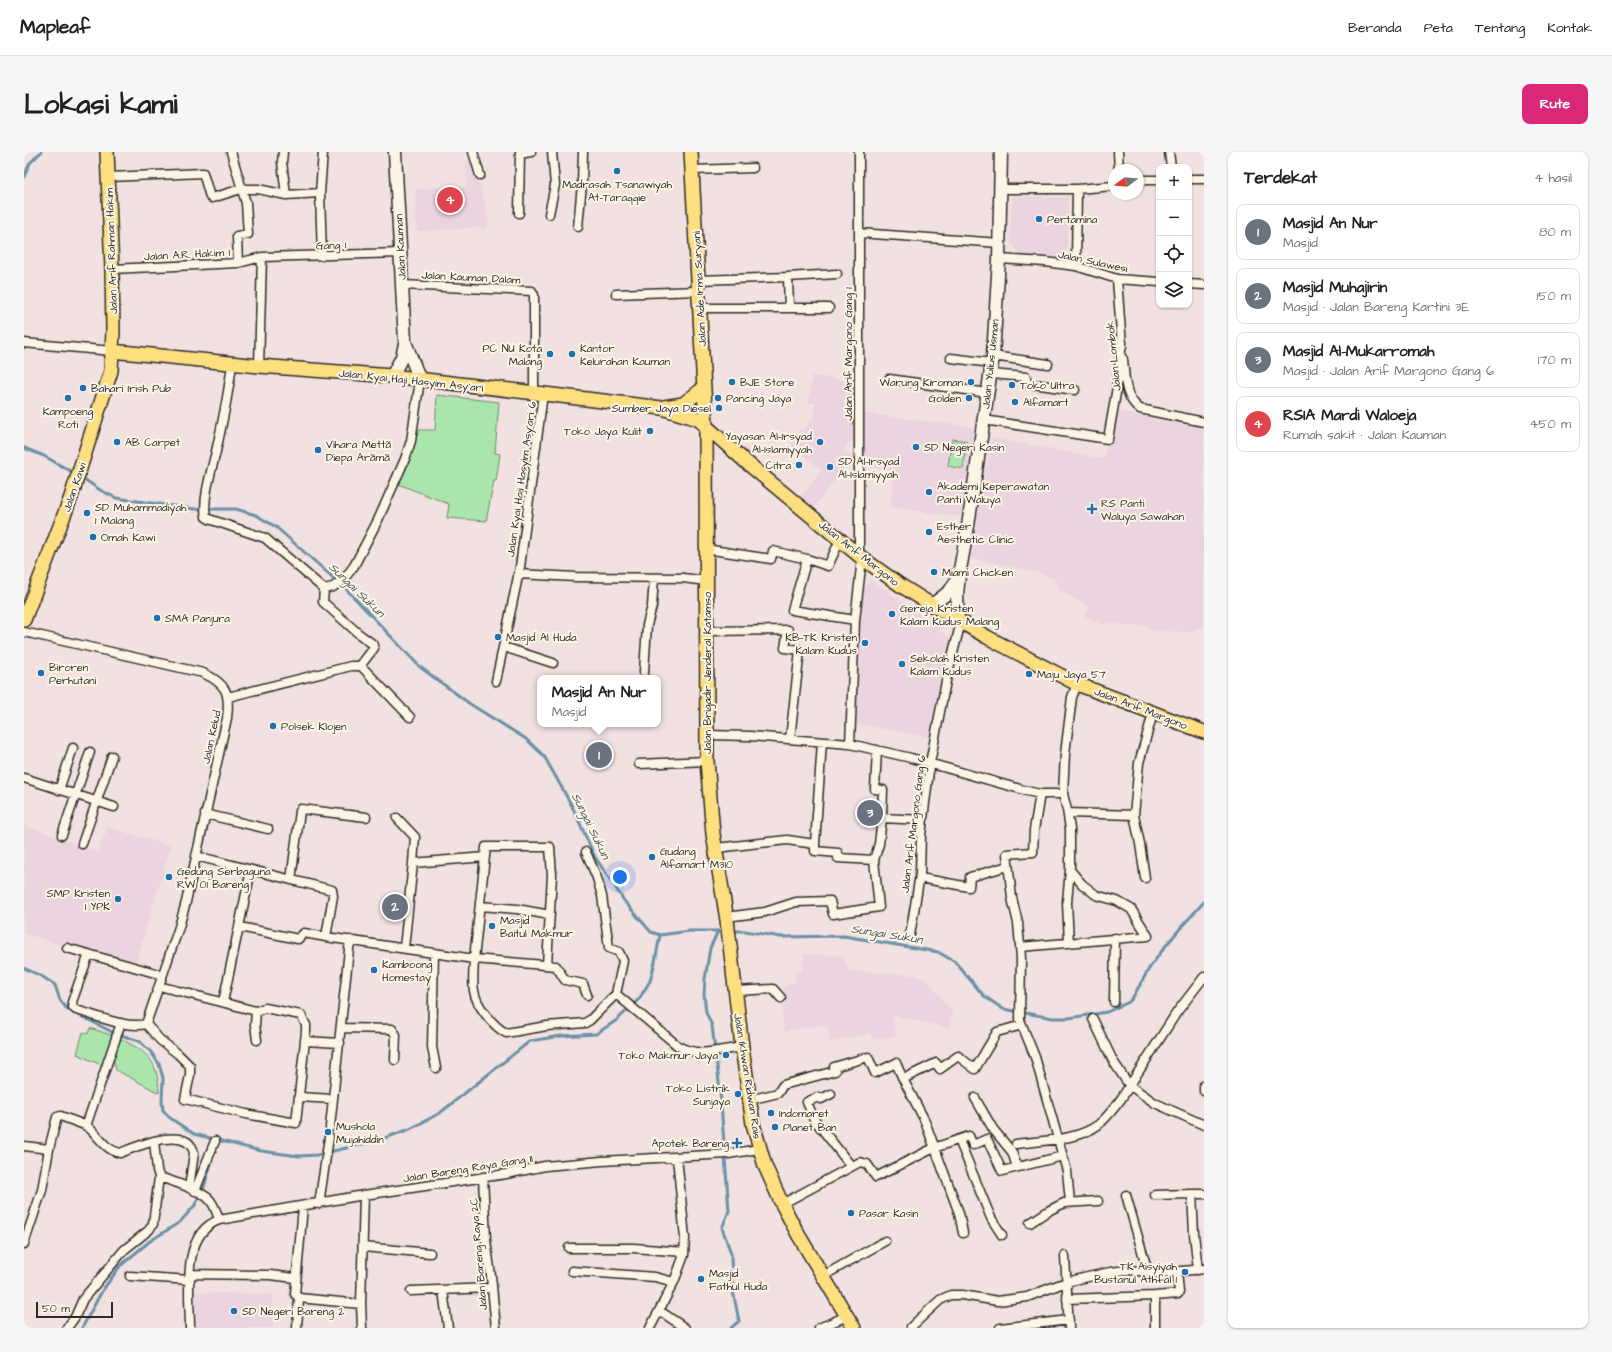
<!DOCTYPE html>
<html lang="id">
<meta charset="utf-8">
<style>
body{margin:0;font-family:"Architects Daughter",sans-serif;background:#f6f6f6;color:#202124}
.controls{position:absolute;right:12px;top:12px;display:grid;overflow:hidden;border-radius:8px;box-shadow:0 1px 3px #0004}
.controls button{width:36px;height:36px;display:grid;place-items:center;padding:0;border:0;border-bottom:1px solid #e0e0e0;background:#fff;color:#202124;font:20px sans-serif}
.compass{position:absolute;left:1084px;top:12px;width:36px;height:36px;border-radius:50%;background:#fff;box-shadow:0 1px 3px #0004;rotate:254deg}
.scale{position:absolute;left:12px;bottom:10px;width:77px;box-sizing:border-box;padding-left:4px;border:2px solid #2b2b2b;border-top:0;font-size:11px;line-height:14px;white-space:nowrap;color:#2b2b2b;-webkit-text-stroke:3px #fcf5e5;paint-order:stroke}
.you{position:absolute;left:596px;top:725px;width:14px;height:14px;margin:-10px;border:3px solid #fff;border-radius:50%;background:#1a73e8;box-shadow:0 0 0 6px #1a73e833}
.badge{display:grid;place-items:center;width:26px;height:26px;border-radius:50%;background:#db2777;color:#fff;font-size:13px;font-weight:700}
.pin{position:absolute;translate:-50% -50%;border:2px solid #fff;box-shadow:0 1px 4px #0006}
.popup{position:absolute;left:513px;top:523px;width:124px;height:52px;box-sizing:border-box;display:grid;place-content:center;border-radius:8px;background:#fff;filter:drop-shadow(0 1px 3px #0005);font-size:13px;white-space:nowrap;color:#757577}
.popup b{font-size:15px;color:#202124}
.popup::after{content:'';position:absolute;left:50%;top:100%;margin-left:-8px;border:8px solid transparent;border-top-color:#fff}
.list{margin:0;padding:0;list-style:none}
h2{display:flex;justify-content:space-between;align-items:center;height:52px;margin:0;padding:0 16px;font-size:17px}
h2 small{font-size:13px;font-weight:400;color:#757577}
.list li{display:grid;grid-template-columns:26px 1fr auto;gap:12px;align-items:center;box-sizing:border-box;height:56px;margin:0 8px 8px;padding:0 8px;border:1px solid #e0e0e0;border-radius:8px}
.list b{display:block;font-size:15px;white-space:nowrap}
.list p{margin:0;font-size:13px;white-space:nowrap;color:#757577}
.list em{font-size:13px;font-style:normal;color:#757577}
.icon{flex:none;width:22px;height:22px;fill:none;stroke:currentColor;stroke-width:2;stroke-linecap:round;stroke-linejoin:round}
.map{position:relative;flex:none;width:1180px;height:1176px;overflow:hidden;border-radius:8px}
header{display:flex;align-items:center;gap:24px;box-sizing:border-box;height:56px;padding:0 20px;background:#fff;border-bottom:1px solid #e0e0e0}
header strong{font-size:19px}
nav{display:flex;gap:22px;margin-inline-start:auto;font-size:14px}
.intro{display:flex;align-items:center;justify-content:space-between;box-sizing:border-box;height:96px;padding:0 24px}
h1{margin:0;font-size:28px}
.button{padding:10px 18px;border-radius:8px;background:#db2777;color:#fff;font-size:14px;font-weight:700}
main{display:flex;gap:24px;padding:0 24px}
aside{flex:1;background:#fff;border-radius:8px;box-shadow:0 1px 3px #0004}
.map>svg:first-child{display:block}
.built{fill:#ebd3df}
.green{fill:#aae6ac;stroke:#6a886c}
.lines{fill:none;stroke-linecap:round;stroke-linejoin:round}
.stream{stroke:#6a92a5;stroke-width:3}
.minor-casing{stroke:#2b2b2b;stroke-width:11}
.secondary-casing{stroke:#2b2b2b;stroke-width:15}
.primary-casing{stroke:#2b2b2b;stroke-width:16}
.minor{stroke:#fcf5e5;stroke-width:8}
.secondary{stroke:#fcf5e5;stroke-width:12}
.primary{stroke:#fddf80;stroke-width:13}
.poi-dot{fill:#1f6fb2;stroke:#fcf5e5;stroke-width:1.5}
.labels{text-anchor:middle;stroke-width:4;stroke-linejoin:round;paint-order:stroke}
.poi-label{font-size:11px;fill:#2b2b2b;stroke:#fcf5e5;text-anchor:start}
.street-label{font-size:11px;fill:#2b2b2b;stroke:#fcf5e5}
.water-label{font-size:12px;font-style:italic;fill:#45565e;stroke:#fcf5e5}
</style>
<header>
<strong>Mapleaf</strong>
<nav><a>Beranda</a><a>Peta</a><a>Tentang</a><a>Kontak</a></nav>
</header>
<div class="intro"><h1>Lokasi kami</h1><a class="button">Rute</a></div>
<main>
<div class="map">
<svg width="1180" height="1176" viewBox="0 0 1180 1176">
<rect width="100%" height="100%" fill="#f2e1e1"/>
<filter id="ink" filterUnits="userSpaceOnUse"><feTurbulence type="fractalNoise" baseFrequency=".025" numOctaves="2"/><feDisplacementMap in="SourceGraphic" scale="8" xChannelSelector="R" yChannelSelector="G"/><feConvolveMatrix kernelMatrix="1 2 1 2 8 2 1 2 1" color-interpolation-filters="sRGB"/></filter>
<g filter="url(#ink)">
<path class="built" d="M449 8 463 60 464 75 393 79 391 37 443 35 442 9Z
M988 45H1044L1043 100 1033 109 1004 107 996 102 986 89Z
M788 224 830 229V289H826L820 298 828 305 789 356 777 345 798 318 765 291 777 277 779 279 790 265 791 251H785Z
M1090 259 1180 276V473L1166 480 1129 479 1121 473 1104 474 1084 470 1079 473 1061 464 1065 455 1035 438 1031 427 1012 420 947 406 967 286 1080 307Z
M837 261 950 275 938 365 866 355 871 319 838 314Z
M846 428 918 475 916 479 928 488 908 586 830 571 835 446Z
M0 673 74 700 84 675 147 694 111 813 40 794 0 781Z
M780 802 819 804 825 819 891 823 905 830 928 860 925 876 869 863 871 884 848 887 847 881 806 890 803 872 760 879 758 853 762 846 759 835 772 829 771 822 778 818Z
M172 1141 249 1142V1176H172Z"/>
<path class="green" d="M413 243 475 250 471 301 476 302 472 329H470L462 369 423 366 425 352 374 332 395 278H411Z
M928 287 943 289 939 317 924 314Z
M66 876 90 884 79 914 53 902 59 880 64 882Z
M95 886C123 900 134 907 135 941L92 918 89 906Z"/>
<g class="lines">
<path class="stream" d="M0 25 6 11 17 0
M0 296 20 304 50 321
M57 325 76 338 92 346 170 357H212L232 363 252 375 323 438 396 515 446 552 502 587 520 604 548 654 571 705 601 750 627 780 636 783 666 779H701
M694 779 686 796 681 827 680 842 682 860 688 874 696 938 705 1059 698 1076 707 1101 708 1134 715 1169 707 1176
M707 779H721L757 785 820 784 914 800 931 810 960 844 979 857 1029 866H1045L1083 860 1105 850 1109 845 1126 815 1140 796 1159 773 1180 750
M0 816 19 825 31 833 36 848 44 858 50 860
M55 863 88 880 115 889 127 900 135 912 139 926 138 950 139 958 146 966 170 982 237 999 275 1004 293 1003 355 988 386 977 416 961 506 889 537 884 572 882 593 868 615 847 626 829 631 810 636 783
M58 1176 78 1139 96 1114 126 1089 156 1070 171 1053 180 1035 188 1008"/>
<g class="minor-casing">
<path id="minor" d="M207 0 222 51 224 82 213 84 214 111
M259 0 258 10 262 43
M449 0 456 23
M835 0V404
M1094 0 1095 18
M1145 0 1147 15
M496 2 507 0
M668 18 729 16
M85 25 179 21 186 45 188 46 217 37H234L262 43 296 41
M1165 27H1180
M1114 28H1135
M977 37H1053L1090 34
M495 61 496 0
M525 62 531 33 528 0
M554 75 558 32 559 0
M835 81 976 91
M298 104 296 41 299 0
M975 107 1021 110 1052 114 1093 127 1135 130
M1052 114 1053 37
M88 117 214 111 238 105 377 101
M764 125 813 122
M1093 127 1098 194
M674 128 764 125 765 156
M1165 132 1180 133
M378 133 508 139 510 143V241
M592 142 674 139
M675 156H805
M0 191 88 199
M969 204 1024 212
M927 206 968 211
M1099 207C1101 226 1100 245 1116 257L1180 270
M208 211C205 239 199 268 193 295 189 314 178 346 182 365L185 367 241 386 300 437 309 435 320 427 330 414 354 368 381 307 387 289 396 228
M235 214 238 105
M967 222 1002 225V231L1051 238
M865 227 964 241
M960 268 1084 287 1092 241 1098 190
M816 388 804 414 783 407 768 458 831 468
M682 397 747 407 749 399 783 407
M494 422 552 425 659 426 682 429
M300 437 299 450 335 482 350 493V496L336 514
M683 479 764 478 761 496 776 498 766 587
M0 480 179 521C203 532 206 541 203 566L162 750 155 775 122 872
M480 495 529 511
M620 520 623 473 628 454 630 427
M472 529 496 415 519 242
M204 545 327 514H336L339 516 386 565
M683 583 726 584 826 592 887 606 1003 639 1016 642H1039
M826 592 831 468 838 406
M853 598 851 637 859 638 858 666 899 668
M615 612 683 609
M0 626 90 655
M35 638 49 596
M1016 642 1010 678 1009 700 983 702 988 746 994 771 997 806 996 868 1011 905 1043 1019 1046 1050
M1044 661 1110 663
M181 662 244 677
M373 666 391 685 389 711 380 796
M38 683 66 600
M58 692 88 604
M791 692 798 590
M692 696 763 688 791 692V699L814 701V706L850 708 855 692 858 666
M562 700 573 726 578 744 585 796 595 800 599 809 592 842
M172 704 308 738 309 744 302 785 450 807C450 817 448 828 450 839 452 853 469 874 482 881L523 874 561 871 566 868 592 842 654 894C674 906 696 898 718 895
M389 711 461 705
M896 726 945 735 946 725 984 714
M1121 726 1116 692 1110 663 1115 611 1129 561
M267 728 276 659 277 657 342 665
M456 754 493 757 526 763
M702 765 741 760 772 750 806 749 809 762 855 755 850 708
M216 775 274 787 280 781 302 785
M886 783 896 723 897 683 906 611 923 524 937 470
M1045 791 1043 750 1046 718V677L1043 658 1039 642 1041 602 1048 545 1053 532
M996 795 1124 784 1107 757 1093 749 1072 743 1058 732 1046 718
M43 796 138 823
M410 801 408 895 412 916
M65 802 48 850 49 855 52 858C71 863 102 877 122 872L136 888 154 902 166 914V923L161 947 222 962 272 971 282 879V873L277 863 241 856 232 859 135 834
M523 813 528 723 526 695H462L450 807 532 814 541 828 559 832 563 843
M711 839 749 837 757 846
M199 850 227 718
M1090 850 1091 786
M232 859 231 873 233 888
M1069 867 1089 909 1105 933 1131 951 1180 973
M317 876 368 877 372 883 371 908
M281 889 316 891
M879 927 900 967 935 1061 939 1081
M1180 933V939
M807 942 797 947 794 945 783 950 790 967 827 1014
M275 945 309 947
M951 946 969 977 988 1000 993 1015
M725 948 754 941 759 933 811 919 810 915 844 905 851 921 872 911 879 927 912 911 916 917 934 904 951 917 973 880 998 873
M62 974 97 871
M306 975 326 788
M935 988 967 1066 978 1083
M130 989 133 1018 135 1025
M992 992C1018 988 1052 989 1074 973 1083 966 1090 956 1097 947L1153 860 1180 825
M0 994 25 997
M459 1025 462 1088 467 1124 472 1176
M171 1039 191 989
M1168 1042H1180
M1102 1043 1124 1120
M1131 1043 1168 1042 1170 1082 1174 1118
M295 1052 305 985
M758 1052 836 1010 843 1012 852 1025 910 996 945 984 949 993 963 987 978 1019 1039 1004
M279 1055 271 1142 275 1146 337 1152
M1006 1071 1024 1059 1040 1051 1074 1049
M0 1092 18 1038 25 997 33 965 37 964C45 968 56 970 64 975 75 984 81 998 96 1001 114 994 164 972 170 1001L165 1036
M339 1095 406 1101
M545 1096H610L660 1100
M1041 1104 1045 1176
M548 1119 631 1125 650 1130
M166 1122 246 1123 271 1126
M106 1124 166 1128
M799 1124 861 1089
M419 1138 424 1176
M387 1139 468 1136
M1131 1144V1176
M1043 1147 1131 1144 1154 1142 1155 1140 1153 1120
M636 1159 661 1176
M887 1175 916 1148 927 1143H938L974 1149 981 1148 1003 1145 1042 1130 1086 1120 1103 1118 1136 1121 1180 1117
M43 1176 51 1165 59 1147 100 1098 125 1078 129 1072 135 1025C148 1029 178 1039 186 1048 191 1054 193 1061 195 1068
M166 1176C166 1143 156 1082 195 1068L340 1043 482 1022 521 1014 578 1009 704 1002 735 997
M273 1176 275 1146
M338 1176 337 1152 340 1043
M626 1176 650 1130 660 1103 661 1086 653 1005
M795 1176 823 1164
M976 1176 1045 1168"/>
</g>
<g class="secondary-casing">
<path id="secondary" d="M371 0 381 190 396 228
M368 224 378 205 381 192
M908 453 926 439 934 426
M934 468 933 442 935 423 944 374 969 204 975 107 977 0"/>
</g>
<g class="primary-casing">
<path id="primary" d="M667 0 682 274 683 609 689 682 703 768 718 895 729 972 741 1014 758 1052 775 1084 830 1176
M88 199 235 214 368 224 638 256 674 267 722 310 838 406 876 433 908 453 963 485 1053 532 1180 580
M640 255 659 252 680 236
M0 468 47 345 87 219 89 179 88 117 83 0"/>
</g>
<use href="#minor" class="minor"/>
<use href="#secondary" class="secondary"/>
<use href="#primary" class="primary"/>
</g>
</g>
<g class="poi-dot">
<circle cx="593" cy="19" r="4"/>
<circle cx="1015" cy="67" r="4"/>
<circle cx="526" cy="202" r="4"/>
<circle cx="548" cy="202" r="4"/>
<circle cx="708" cy="230" r="4"/>
<circle cx="947" cy="230" r="4"/>
<circle cx="988" cy="233" r="4"/>
<circle cx="59" cy="236" r="4"/>
<circle cx="44" cy="246" r="4"/>
<circle cx="694" cy="246" r="4"/>
<circle cx="945" cy="246" r="4"/>
<circle cx="991" cy="250" r="4"/>
<circle cx="695" cy="256" r="4"/>
<circle cx="626" cy="279" r="4"/>
<circle cx="93" cy="290" r="4"/>
<circle cx="796" cy="290" r="4"/>
<circle cx="892" cy="295" r="4"/>
<circle cx="294" cy="298" r="4"/>
<circle cx="775" cy="313" r="4"/>
<circle cx="806" cy="315" r="4"/>
<circle cx="905" cy="340" r="4"/>
<path d="M1066 351h4v4h4v4h-4v4h-4v-4h-4v-4h4z"/>
<circle cx="63" cy="361" r="4"/>
<circle cx="905" cy="380" r="4"/>
<circle cx="69" cy="385" r="4"/>
<circle cx="910" cy="420" r="4"/>
<circle cx="868" cy="462" r="4"/>
<circle cx="133" cy="466" r="4"/>
<circle cx="474" cy="485" r="4"/>
<circle cx="841" cy="491" r="4"/>
<circle cx="878" cy="512" r="4"/>
<circle cx="17" cy="521" r="4"/>
<circle cx="1005" cy="522" r="4"/>
<circle cx="249" cy="574" r="4"/>
<circle cx="628" cy="705" r="4"/>
<circle cx="145" cy="725" r="4"/>
<circle cx="94" cy="747" r="4"/>
<circle cx="468" cy="774" r="4"/>
<circle cx="350" cy="818" r="4"/>
<circle cx="702" cy="903" r="4"/>
<circle cx="714" cy="942" r="4"/>
<circle cx="747" cy="961" r="4"/>
<circle cx="751" cy="975" r="4"/>
<circle cx="304" cy="980" r="4"/>
<path d="M711 985h4v4h4v4h-4v4h-4v-4h-4v-4h4z"/>
<circle cx="827" cy="1061" r="4"/>
<circle cx="1161" cy="1120" r="4"/>
<circle cx="677" cy="1127" r="4"/>
<circle cx="210" cy="1159" r="4"/>
</g>
<g class="labels">
<g class="poi-label">
<text x="593" y="36" text-anchor="middle">Madrasah Tsanawiyah<tspan x="593" dy="13">At-Taraqqie</tspan></text>
<text x="1023" y="71">Pertamina</text>
<text x="518" y="200" text-anchor="end">PC NU Kota<tspan x="518" dy="13">Malang</tspan></text>
<text x="556" y="200">Kantor<tspan x="556" dy="13">Kelurahan Kauman</tspan></text>
<text x="716" y="234">BJE Store</text>
<text x="939" y="234" text-anchor="end">Warung Kiroman</text>
<text x="996" y="237">Toko Ultra</text>
<text x="67" y="240">Bahari Irish Pub</text>
<text x="702" y="250">Pancing Jaya</text>
<text x="937" y="250" text-anchor="end">Golden</text>
<text x="999" y="254">Alfamart</text>
<text x="687" y="260" text-anchor="end">Sumber Jaya Diesel</text>
<text x="44" y="263" text-anchor="middle">Kampoeng<tspan x="44" dy="13">Roti</tspan></text>
<text x="618" y="283" text-anchor="end">Toko Jaya Kulit</text>
<text x="788" y="288" text-anchor="end">Yayasan Al-Irsyad<tspan x="788" dy="13">Al-Islamiyyah</tspan></text>
<text x="101" y="294">AB Carpet</text>
<text x="302" y="296">Vihara Mettã<tspan x="302" dy="13">Diepa Arãmã</tspan></text>
<text x="900" y="299">SD Negeri Kasin</text>
<text x="814" y="313">SD Al-Irsyad<tspan x="814" dy="13">Al-Islamiyyah</tspan></text>
<text x="767" y="317" text-anchor="end">Citra</text>
<text x="913" y="338">Akademi Keperawatan<tspan x="913" dy="13">Panti Waluya</tspan></text>
<text x="1077" y="355">RS Panti<tspan x="1077" dy="13">Waluya Sawahan</tspan></text>
<text x="71" y="359">SD Muhammadiyah<tspan x="71" dy="13">1 Malang</tspan></text>
<text x="913" y="378">Esther<tspan x="913" dy="13">Aesthetic Clinic</tspan></text>
<text x="77" y="389">Omah Kawi</text>
<text x="918" y="424">Miami Chicken</text>
<text x="876" y="460">Gereja Kristen<tspan x="876" dy="13">Kalam Kudus Malang</tspan></text>
<text x="141" y="470">SMA Panjura</text>
<text x="482" y="489">Masjid Al Huda</text>
<text x="833" y="489" text-anchor="end">KB-TK Kristen<tspan x="833" dy="13">Kalam Kudus</tspan></text>
<text x="886" y="510">Sekolah Kristen<tspan x="886" dy="13">Kalam Kudus</tspan></text>
<text x="25" y="519">Biroren<tspan x="25" dy="13">Perhutani</tspan></text>
<text x="1013" y="526">Maju Jaya 57</text>
<text x="257" y="578">Polsek Klojen</text>
<text x="636" y="703">Gudang<tspan x="636" dy="13">Alfamart M310</tspan></text>
<text x="153" y="723">Gedung Serbaguna<tspan x="153" dy="13">RW 01 Bareng</tspan></text>
<text x="86" y="745" text-anchor="end">SMP Kristen<tspan x="86" dy="13">1 YPK</tspan></text>
<text x="476" y="772">Masjid<tspan x="476" dy="13">Baitul Makmur</tspan></text>
<text x="358" y="816">Kamboong<tspan x="358" dy="13">Homestay</tspan></text>
<text x="694" y="907" text-anchor="end">Toko Makmur Jaya</text>
<text x="706" y="940" text-anchor="end">Toko Listrik<tspan x="706" dy="13">Sunjaya</tspan></text>
<text x="755" y="965">Indomaret</text>
<text x="312" y="978">Mushola<tspan x="312" dy="13">Mujahiddin</tspan></text>
<text x="759" y="979">Planet Ban</text>
<text x="705" y="995" text-anchor="end">Apotek Bareng</text>
<text x="835" y="1065">Pasar Kasin</text>
<text x="1153" y="1118" text-anchor="end">TK Aisyiyah<tspan x="1153" dy="13">Bustanul Athfal 1</tspan></text>
<text x="685" y="1125">Masjid<tspan x="685" dy="13">Fathul Huda</tspan></text>
<text x="218" y="1163">SD Negeri Bareng 2</text>
</g>
<g class="street-label">
<text transform="translate(307 93) rotate(-2)" y="4">Gang 1</text>
<text transform="translate(376 95) rotate(-93)" y="4">Jalan Kauman</text>
<text transform="translate(87 99) rotate(-92)" y="4">Jalan Arif Rahman Hakim</text>
<text transform="translate(163 102) rotate(-3)" y="4">Jalan A.R. Hakim I</text>
<text transform="translate(1069 109) rotate(12)" y="4">Jalan Sulawesi</text>
<text transform="translate(447 125) rotate(3)" y="4">Jalan Kauman Dalam</text>
<text transform="translate(675 137) rotate(-93)" y="4">Jalan Ade Irma Suryani</text>
<text transform="translate(824 202) rotate(-90)" y="4">Jalan Arif Margono Gang 1</text>
<text transform="translate(1089 204) rotate(-96)" y="4">Jalan Lombok</text>
<text transform="translate(966 212) rotate(-84)" y="4">Jalan Yulius Usman</text>
<text transform="translate(387 228) rotate(6)" y="4">Jalan Kyai Haji Hasyim Asy'ari</text>
<text transform="translate(497 327) rotate(-82)" y="4">Jalan Kyai Haji Hasyim Asy'ari 6</text>
<text transform="translate(50 335) rotate(-71)" y="4">Jalan Kawi</text>
<text transform="translate(835 401) rotate(38)" y="4">Jalan Arif Margono</text>
<text transform="translate(683 521) rotate(-90)" y="4">Jalan Brigadir Jenderal Katamso</text>
<text transform="translate(1117 556) rotate(21)" y="4">Jalan Arif Margono</text>
<text transform="translate(187 585) rotate(-78)" y="4">Jalan Kelud</text>
<text transform="translate(889 672) rotate(-83)" y="4">Jalan Arif Margono Gang 6</text>
<text transform="translate(724 924) rotate(81)" y="4">Jalan Ikhwan Ridwan Rais</text>
<text transform="translate(444 1016) rotate(-9)" y="4">Jalan Bareng Raya Gang II</text>
<text transform="translate(454 1102) rotate(-95)" y="4">Jalan Bareng Raya 2C</text>
</g>
<g class="water-label">
<text transform="translate(333 438) rotate(44)" y="4">Sungai Sukun</text>
<text transform="translate(567 674) rotate(64)" y="4">Sungai Sukun</text>
<text transform="translate(863 782) rotate(9)" y="4">Sungai Sukun</text>
</g>
</g>
</svg>
<div class="controls">
<button>+</button>
<button>−</button>
<button><svg class="icon" aria-label="locate" viewBox="0 0 24 24"><circle cx="12" cy="12" r="6"/><path d="M12 2v4M12 18v4M2 12h4M18 12h4"/></svg></button>
<button><svg class="icon" aria-label="layers" viewBox="0 0 24 24"><path d="M12 4l9 5-9 5-9-5zM3 14l9 5 9-5"/></svg></button>
</div>
<svg class="compass" viewBox="-18 -18 36 36"><path d="M0-13l5 13h-10z" fill="#e53935"/><path d="M0 13l5-13h-10z" fill="#757577"/></svg>
<div class="scale">50 m</div>
<div class="you"></div>
<div class="pin badge" style="left:575px;top:603px;background:#6b7280">1</div>
<div class="popup"><b>Masjid An Nur</b>Masjid</div>
<div class="pin badge" style="left:371px;top:755px;background:#6b7280">2</div>
<div class="pin badge" style="left:846px;top:661px;background:#6b7280">3</div>
<div class="pin badge" style="left:426px;top:48px;background:#e0444e">4</div>
</div>
<aside>
<h2>Terdekat<small>4 hasil</small></h2>
<ul class="list">
<li><span class="badge" style="background:#6b7280">1</span><div><b>Masjid An Nur</b><p>Masjid</p></div><em>80 m</em></li>
<li><span class="badge" style="background:#6b7280">2</span><div><b>Masjid Muhajirin</b><p>Masjid · Jalan Bareng Kartini 3E</p></div><em>150 m</em></li>
<li><span class="badge" style="background:#6b7280">3</span><div><b>Masjid Al-Mukarromah</b><p>Masjid · Jalan Arif Margono Gang 6</p></div><em>170 m</em></li>
<li><span class="badge" style="background:#e0444e">4</span><div><b>RSIA Mardi Waloeja</b><p>Rumah sakit · Jalan Kauman</p></div><em>450 m</em></li>
</ul>
</aside>
</main>
